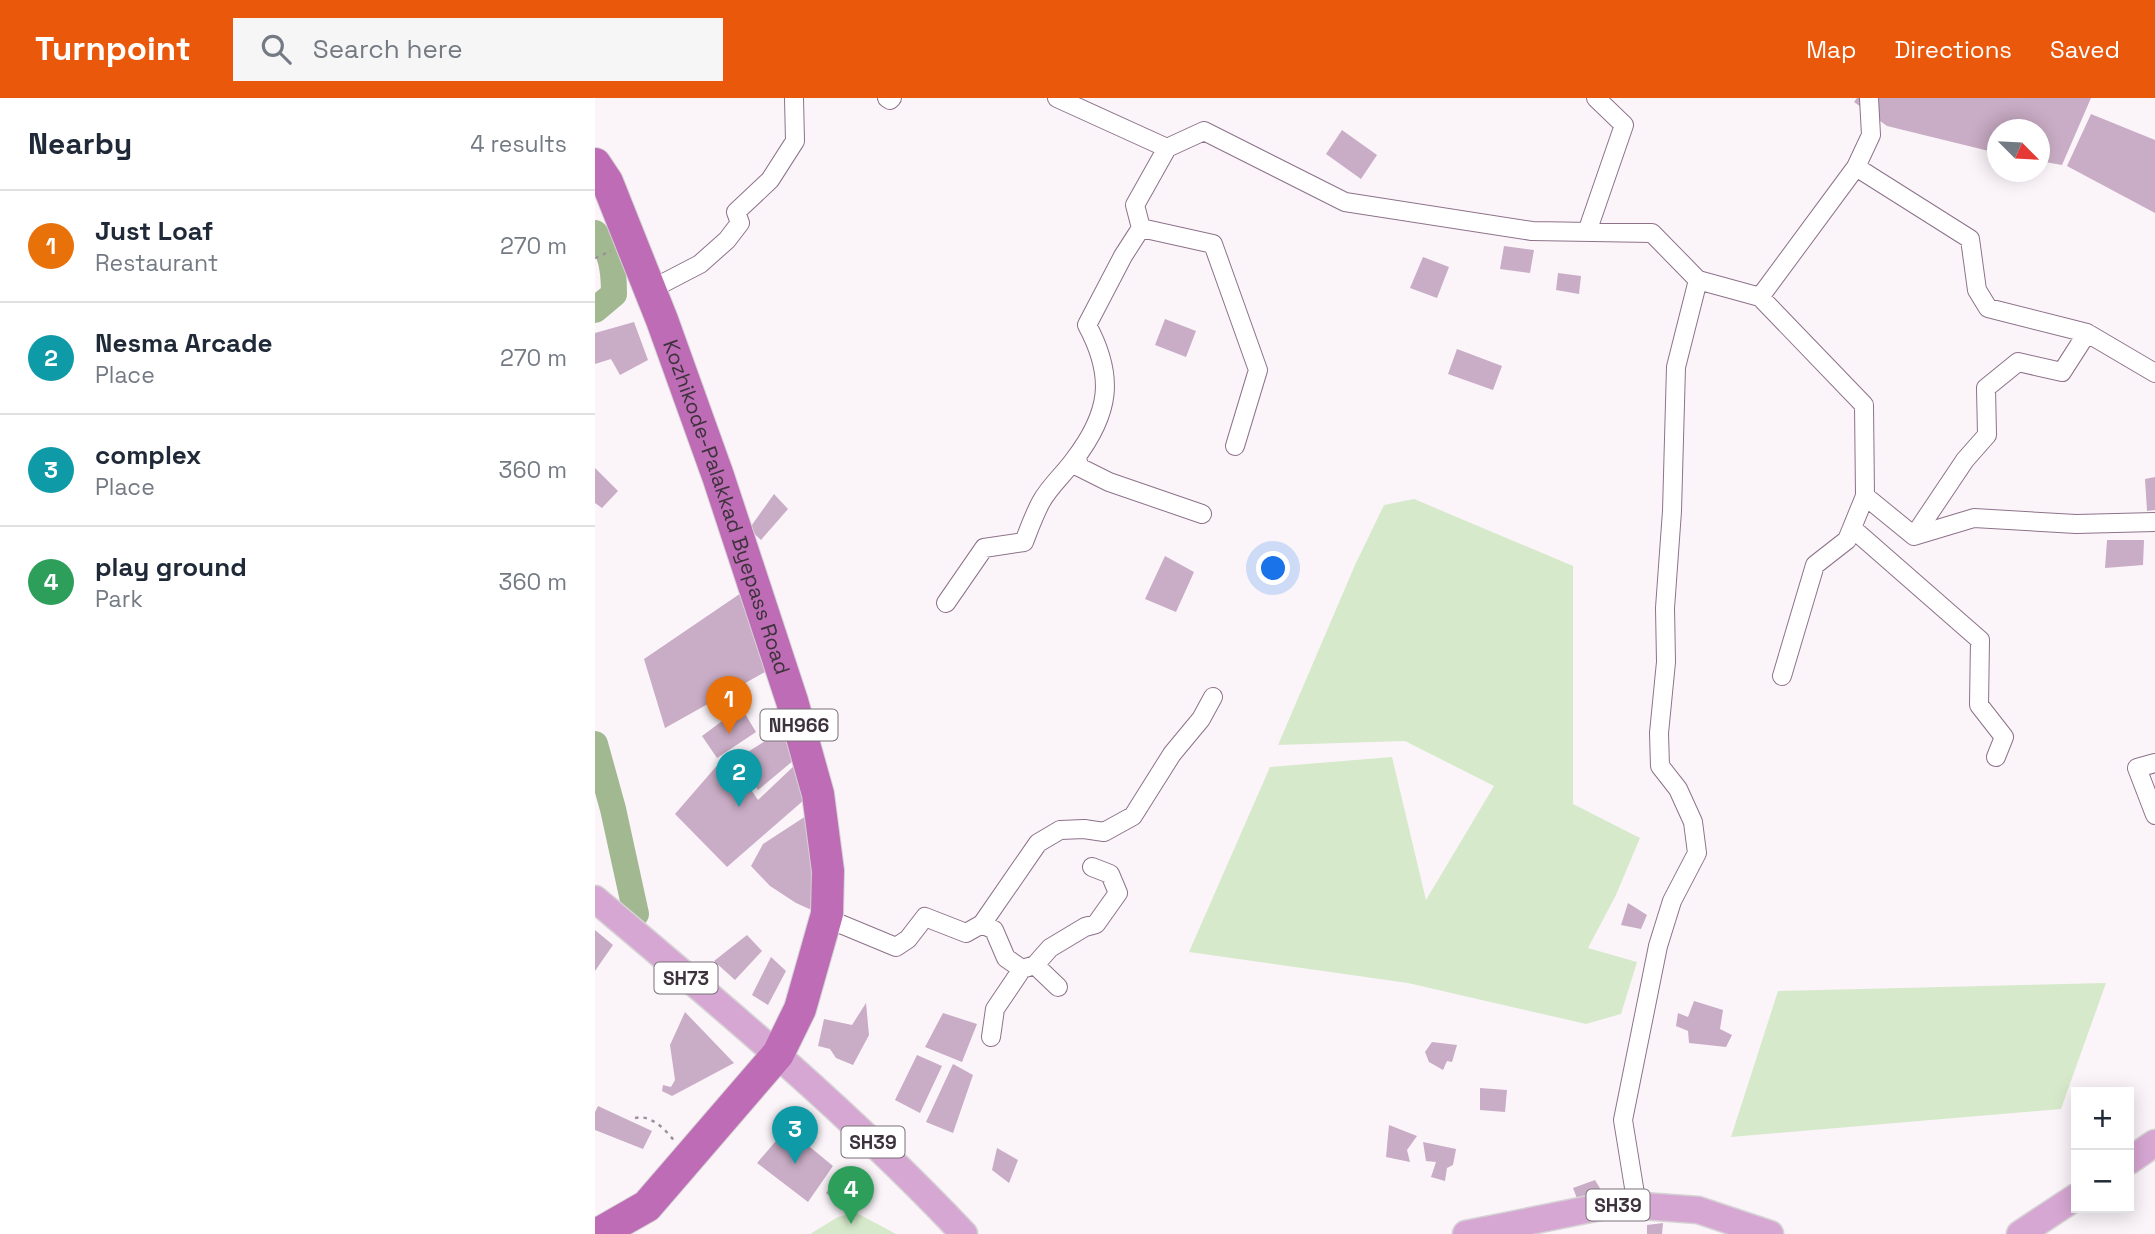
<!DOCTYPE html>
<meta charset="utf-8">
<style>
body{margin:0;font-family:"Space Grotesk",sans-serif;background:#f6f6f7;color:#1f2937}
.controls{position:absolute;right:21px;bottom:21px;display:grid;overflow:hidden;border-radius:0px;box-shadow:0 4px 18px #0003}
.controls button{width:63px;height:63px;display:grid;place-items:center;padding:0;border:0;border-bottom:2px solid #e0e1e3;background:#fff;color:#1f2937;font:35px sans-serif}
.compass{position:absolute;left:1392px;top:21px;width:63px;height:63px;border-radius:50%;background:#fff;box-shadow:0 4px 18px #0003;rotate:114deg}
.you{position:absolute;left:679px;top:471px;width:24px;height:24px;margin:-18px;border:5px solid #fff;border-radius:50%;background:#1a73e8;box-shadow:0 0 0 10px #1a73e833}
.badge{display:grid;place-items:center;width:46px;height:46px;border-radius:50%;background:#ea580c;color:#fff;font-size:23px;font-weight:700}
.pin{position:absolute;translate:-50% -58px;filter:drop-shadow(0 2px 4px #0008)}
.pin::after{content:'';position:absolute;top:37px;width:24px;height:21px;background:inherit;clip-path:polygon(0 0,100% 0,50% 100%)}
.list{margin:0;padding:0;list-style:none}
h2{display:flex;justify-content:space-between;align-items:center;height:91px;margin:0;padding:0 28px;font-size:30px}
h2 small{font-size:23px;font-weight:400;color:#747a83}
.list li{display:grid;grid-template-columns:46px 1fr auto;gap:21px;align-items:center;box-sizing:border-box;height:112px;padding:0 28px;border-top:2px solid #e0e1e3}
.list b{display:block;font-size:26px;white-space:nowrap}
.list p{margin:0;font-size:23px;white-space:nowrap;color:#747a83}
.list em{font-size:23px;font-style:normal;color:#747a83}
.icon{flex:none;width:38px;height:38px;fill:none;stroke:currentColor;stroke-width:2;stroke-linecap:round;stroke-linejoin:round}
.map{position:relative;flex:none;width:1560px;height:1136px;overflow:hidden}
header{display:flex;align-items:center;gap:42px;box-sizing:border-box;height:98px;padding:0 35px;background:#ea580c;color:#fff}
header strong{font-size:33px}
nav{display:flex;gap:38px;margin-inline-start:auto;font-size:24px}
.search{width:490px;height:63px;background:#f6f6f7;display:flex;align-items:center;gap:18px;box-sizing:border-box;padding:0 24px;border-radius:0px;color:#747a83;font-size:26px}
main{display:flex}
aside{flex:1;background:#fff}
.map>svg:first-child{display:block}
.green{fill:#d7e9cb}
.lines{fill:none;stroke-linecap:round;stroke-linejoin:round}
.river{stroke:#a1b891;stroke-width:26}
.building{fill:#c9acc5}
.street-casing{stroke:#8d728a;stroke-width:20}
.primary-casing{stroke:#d5d2d4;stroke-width:29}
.highway-casing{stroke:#d5d2d4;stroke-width:34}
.path{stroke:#9b929a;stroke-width:2.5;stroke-dasharray:3.5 5;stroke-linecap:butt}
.street{stroke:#fff;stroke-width:18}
.primary{stroke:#d7a7d3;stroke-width:26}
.highway{stroke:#bd6cb5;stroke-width:32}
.labels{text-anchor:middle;stroke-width:7;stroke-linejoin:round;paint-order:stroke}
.shield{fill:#fff;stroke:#787076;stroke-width:2}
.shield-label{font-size:19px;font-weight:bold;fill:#3e323c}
.street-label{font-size:21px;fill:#3e323c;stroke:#fff}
</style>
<header>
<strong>Turnpoint</strong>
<div class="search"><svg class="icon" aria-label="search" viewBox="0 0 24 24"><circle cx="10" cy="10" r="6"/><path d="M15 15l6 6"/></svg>Search here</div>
<nav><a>Map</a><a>Directions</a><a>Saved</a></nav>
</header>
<main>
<aside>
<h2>Nearby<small>4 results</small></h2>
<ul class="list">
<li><span class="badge" style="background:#e8710a">1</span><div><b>Just Loaf</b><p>Restaurant</p></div><em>270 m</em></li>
<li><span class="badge" style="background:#0f9aa8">2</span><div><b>Nesma Arcade</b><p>Place</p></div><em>270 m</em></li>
<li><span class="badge" style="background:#0f9aa8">3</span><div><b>complex</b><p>Place</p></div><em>360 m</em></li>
<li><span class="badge" style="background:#2e9e5b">4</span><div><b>play ground</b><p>Park</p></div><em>360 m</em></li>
</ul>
</aside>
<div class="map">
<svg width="1560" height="1136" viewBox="0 0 1560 1136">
<rect width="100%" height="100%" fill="#fbf5fa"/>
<path class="green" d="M819 401 978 468V706L1045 740 1021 797 993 850 1042 864 1026 916 991 926 813 885 594 854 675 669 797 659 831 802 899 688 810 643 683 647 760 467 789 407Z
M1511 885 1466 1011 1136 1039 1183 893Z
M260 1114 301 1136H215L243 1119Z"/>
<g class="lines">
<path class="river" d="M0 135C17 152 19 173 19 196L0 212
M0 646 18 711 41 816"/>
</g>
<path class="building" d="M1262 0H1496L1467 67 1444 63V32H1402V55L1292 28 1259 4Z
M1496 16 1560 42V115L1472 68Z
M747 32 782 57 766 81 731 56Z
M909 148 939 152 935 175 905 171Z
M828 159 854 169 842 200 815 190Z
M963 175 986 178 984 196 961 192Z
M570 221 601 233 591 259 560 247Z
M39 224 53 262 25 277 16 261 0 266V235Z
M862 251 907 268 898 292 853 276Z
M0 370 23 393 7 410 0 405Z
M1560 379V412L1552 413 1550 381Z
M179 396 193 411 166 442 154 431Z
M1512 442H1549L1548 467 1510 470Z
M570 458 599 474 581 514 550 501Z
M152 491 179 569 70 630 49 561Z
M146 609 161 634 122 660 107 638Z
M186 633 199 662 163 692 140 662Z
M132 656 163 702 201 666 209 702 132 769 80 716Z
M211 718 215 762 220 780 221 814 201 805 175 788 156 768 168 746Z
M1033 805 1052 817 1046 831 1026 827Z
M0 832 18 847 0 873Z
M152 837 167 853 140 882 119 863Z
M176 859 191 873 173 907 157 897Z
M1099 903 1128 912 1125 931 1137 937 1131 949 1094 945 1093 933 1081 928 1083 915 1093 919Z
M271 905 274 937 258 967 241 960 235 951 223 948 229 921 257 927Z
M90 914 139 965 77 998 67 993 68 987 76 989 80 982 75 947Z
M348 915 382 926 367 964 330 949Z
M837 944 862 947 857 964 852 963 848 972 834 964 830 954Z
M322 957 347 968 325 1015 300 1002Z
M358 966 378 977 358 1035 331 1024Z
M885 990 912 992 910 1014 885 1012Z
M3 1008 57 1033 48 1051 0 1032V1014Z
M794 1027 822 1038 812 1052 815 1064 791 1059Z
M192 1030 238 1068 213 1104 162 1065Z
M828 1044 861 1051 858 1067 852 1070 850 1083 836 1079 841 1064 831 1063Z
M402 1050 423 1062 414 1085 397 1072Z
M251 1068 269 1081 243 1105 231 1095Z
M1000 1082 1009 1097 983 1103 978 1090Z
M1068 1125 1067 1136H1052V1127Z"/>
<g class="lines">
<g class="street-casing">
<path id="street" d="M292 0 295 2 297 0
M462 0 572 50
M1261 69 1276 37 1274 0
M992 134 1029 27 1001 0
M1103 182 1165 199 1269 307 1270 398 1319 438
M55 192 105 166 132 142 145 125 141 114 175 82 200 43 199 0
M1165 199 1261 69 1375 141 1382 192 1393 210 1492 235 1560 275
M640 348 663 272 618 146 546 130 540 107 572 50 609 33 750 104 937 133 1057 135 1103 182 1081 269 1077 413 1070 510 1071 564 1064 635 1065 668 1083 691 1098 724 1102 755 1077 803 1063 848 1028 1022 1042 1108
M482 359 484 369 514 384 607 416
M1257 430 1385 542 1384 607 1409 639 1401 659
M1319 438 1370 362 1392 337 1391 290 1423 264 1467 274 1492 235
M1319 438 1379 420 1481 426 1560 424
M351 505 389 450 429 444C434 431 439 417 446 404 454 389 469 376 479 362 515 315 520 279 492 227L528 158 546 130
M1187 578 1220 467 1252 442 1270 398
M1560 665 1542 670 1560 717
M231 820 301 849 313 841 330 819 371 835 387 826 443 745 465 732 489 731 509 734 538 718 577 656 606 621 618 599
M387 826 399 832 411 860 427 871 440 867 455 850 490 829 501 826 523 795 515 776 497 769
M440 867 463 889
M396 939 400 911 427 871"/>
</g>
<g class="primary-casing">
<path id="primary" d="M0 801C127 908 255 1015 369 1136
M1534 1063 1560 1045
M871 1136 1020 1106 1103 1112 1175 1136
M1425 1136 1481 1099"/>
</g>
<g class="highway-casing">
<g id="highway">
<path id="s1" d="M0 66 12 84 67 222 123 378 197 603 223 696 233 773 232 816 205 911 183 956 52 1108 3 1136"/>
</g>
</g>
<path class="path" d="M0 160 16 153
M40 1020C56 1016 71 1032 80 1044"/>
<use href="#street" class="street"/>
<use href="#primary" class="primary"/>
<use href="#highway" class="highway"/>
</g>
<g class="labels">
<g class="shield">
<rect x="165.5" y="611.5" width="77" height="31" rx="5"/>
<rect x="59.5" y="864.5" width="63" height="31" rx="5"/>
<rect x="246.5" y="1028.5" width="63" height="31" rx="5"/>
<rect x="991.5" y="1091.5" width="63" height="31" rx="5"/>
</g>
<g class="shield-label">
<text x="204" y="634">NH966</text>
<text x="91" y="887">SH73</text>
<text x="278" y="1051">SH39</text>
<text x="1023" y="1114">SH39</text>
</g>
<g class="street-label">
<text dy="7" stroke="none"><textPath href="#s1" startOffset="368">Kozhikode-Palakkad Byepass Road</textPath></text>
</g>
</g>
</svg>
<div class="controls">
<button>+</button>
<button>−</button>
</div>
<svg class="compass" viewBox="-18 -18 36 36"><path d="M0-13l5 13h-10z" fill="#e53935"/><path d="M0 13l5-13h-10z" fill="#747a83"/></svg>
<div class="you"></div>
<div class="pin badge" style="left:134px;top:636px;background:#e8710a">1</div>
<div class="pin badge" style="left:144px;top:709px;background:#0f9aa8">2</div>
<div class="pin badge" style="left:200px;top:1066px;background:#0f9aa8">3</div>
<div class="pin badge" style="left:256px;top:1126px;background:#2e9e5b">4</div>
</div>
</main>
